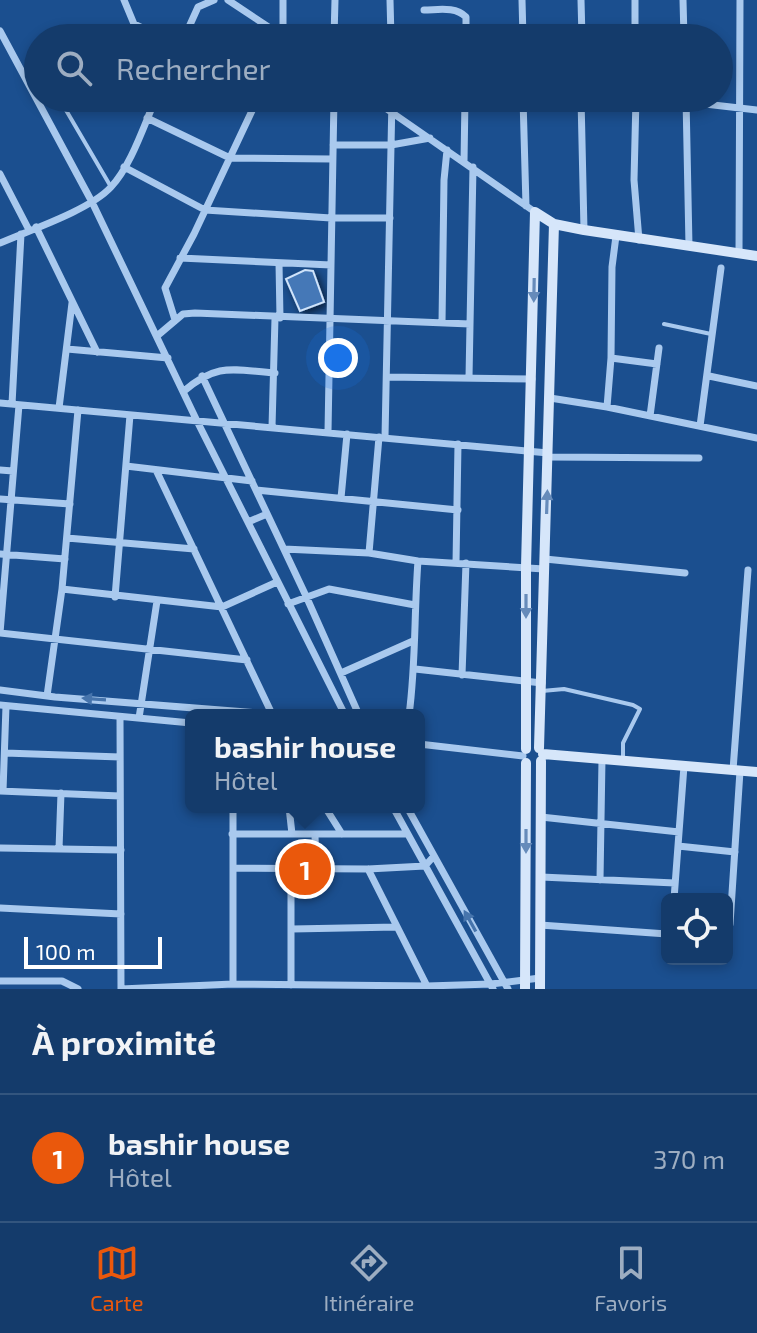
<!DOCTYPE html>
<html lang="fr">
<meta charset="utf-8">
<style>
body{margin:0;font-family:"Exo 2",sans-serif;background:#1d4271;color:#f1f3f6}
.controls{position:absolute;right:24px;bottom:24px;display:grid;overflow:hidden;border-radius:12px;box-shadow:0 4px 12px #0003}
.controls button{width:72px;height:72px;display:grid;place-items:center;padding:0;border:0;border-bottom:2px solid #33557e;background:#143b6b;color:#f1f3f6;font:40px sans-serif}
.scale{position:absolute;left:24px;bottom:20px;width:138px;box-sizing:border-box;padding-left:8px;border:4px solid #fff;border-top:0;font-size:22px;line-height:28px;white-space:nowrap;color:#fff;-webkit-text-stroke:6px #1b4f8f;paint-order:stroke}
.you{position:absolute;left:338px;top:358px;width:28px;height:28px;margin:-20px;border:6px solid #fff;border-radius:50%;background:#1a73e8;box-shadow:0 0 0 12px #1a73e833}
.badge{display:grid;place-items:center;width:52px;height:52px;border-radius:50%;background:#ea580c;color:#fff;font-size:26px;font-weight:700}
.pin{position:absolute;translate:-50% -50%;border:4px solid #fff;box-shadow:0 2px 8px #0006}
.popup{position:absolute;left:185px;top:709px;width:240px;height:104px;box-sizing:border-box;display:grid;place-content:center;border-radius:12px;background:#143b6b;filter:drop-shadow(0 2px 6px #0005);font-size:26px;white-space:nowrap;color:#9dadc1}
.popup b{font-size:30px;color:#f1f3f6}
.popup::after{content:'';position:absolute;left:50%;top:100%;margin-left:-16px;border:16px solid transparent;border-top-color:#143b6b}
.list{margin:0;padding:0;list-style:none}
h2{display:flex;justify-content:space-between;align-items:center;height:104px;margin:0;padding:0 32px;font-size:34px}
h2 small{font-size:26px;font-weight:400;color:#9dadc1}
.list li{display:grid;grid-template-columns:52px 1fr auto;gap:24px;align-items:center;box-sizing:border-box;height:128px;padding:0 32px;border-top:2px solid #33557e}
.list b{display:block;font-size:30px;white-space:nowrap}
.list p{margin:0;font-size:26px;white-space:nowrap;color:#9dadc1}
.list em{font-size:26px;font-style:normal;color:#9dadc1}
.icon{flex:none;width:44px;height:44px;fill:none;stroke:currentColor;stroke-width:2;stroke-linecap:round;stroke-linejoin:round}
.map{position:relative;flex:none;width:757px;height:989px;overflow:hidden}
.search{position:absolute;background:#143b6b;box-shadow:0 4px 12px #0003;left:24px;right:24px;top:24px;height:88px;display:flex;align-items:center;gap:20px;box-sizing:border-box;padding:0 28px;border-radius:44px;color:#9dadc1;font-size:30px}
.sheet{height:232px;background:#143b6b}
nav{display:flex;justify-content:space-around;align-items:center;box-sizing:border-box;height:112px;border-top:2px solid #33557e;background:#143b6b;font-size:22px;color:#9dadc1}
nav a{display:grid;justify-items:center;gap:4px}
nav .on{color:#ea580c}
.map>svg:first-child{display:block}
.building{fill:#4478b7;stroke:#cfe3fa;stroke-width:2;filter:url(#shadow)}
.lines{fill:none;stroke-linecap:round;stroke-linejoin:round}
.lane{stroke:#a9c9ee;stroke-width:4}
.street{stroke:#a9c9ee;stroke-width:7}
.secondary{stroke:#d6e6fa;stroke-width:10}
.oneway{fill:#668bba}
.oneway2{fill:#4674ac}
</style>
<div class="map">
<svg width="757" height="989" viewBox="0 0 757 989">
<defs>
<filter id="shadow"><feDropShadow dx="3.5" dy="3.5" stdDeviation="4" flood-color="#0009"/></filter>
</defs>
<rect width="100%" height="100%" fill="#1b4f8f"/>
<path class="building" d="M305 270 313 271 324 302 300 311 286 279Z"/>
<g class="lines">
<path class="lane" d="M63 105 111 187
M664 324 711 334
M542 691 564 689 633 705 640 709 623 743V759"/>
<path class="street" d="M124 0 134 24 163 38
M228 0 285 38
M390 0 391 38
M522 0 523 38
M581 0 582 38
M635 0V38
M683 0 684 38
M424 10C438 10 455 6 466 17V38
M0 31 92 202 197 421 345 715
M283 37V0
M184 38 198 7 214 0
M334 38 335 0
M237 98 254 106 333 107
M371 98 535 212
M523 98 526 206
M581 98 584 230
M636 98 634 180 639 240
M653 98 757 110
M686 98 689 246
M147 118 230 158 332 159
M333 145H391L430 138
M464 162 465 98
M124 167 205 210 331 218H390
M0 174 29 230
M36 227 97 352
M616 236 612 267 611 358 657 364
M0 243C30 230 90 210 111 187 131 166 144 125 156 98
M739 253 740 0
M180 258 331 265
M279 263 280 318
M175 320 165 288 194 234 258 98
M442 323 444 180 447 150
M157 336 183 314 195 313 470 324
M67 349 168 358
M202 376 306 596 359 715
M709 376 757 386
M387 377 532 379
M469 378 473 167
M184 391C218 362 233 370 275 373
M550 398 607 407 757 438
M0 403 548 453
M12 404 21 234
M607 407 611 358
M59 408 72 303
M650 416 659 348
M700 426 721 268
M272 427 275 318
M328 432 334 98
M385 437 392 98
M548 457 699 458
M126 466 252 481
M0 470 13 471
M156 470 272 714
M256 490 458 510
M341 498 347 434
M0 499 70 504
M248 522 267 514
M67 538 194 549
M284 549 369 553 418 561 544 569
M369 553 379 437
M0 554 65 559
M545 559 685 573
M456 563 458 444
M62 589 222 607 277 582
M115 597 130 415
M288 604 329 589 415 605
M0 633 247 660
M0 633 19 405
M415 669 542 683
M341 673 413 641
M462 675 466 563
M0 690 55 697 283 715
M47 696 62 589 78 410
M0 705 191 723
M409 715C416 664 414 613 418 561
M120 717 121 989
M139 718 157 601
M419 744 523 756
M5 753 120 757
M733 770 748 570
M0 791 120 796
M3 791 6 706
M233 807V984
M289 807 292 834
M325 807 342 834
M393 807 493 989
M407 807 508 989
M541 817 679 832
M232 834H406
M315 835 316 869
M678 846 735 852
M0 848 121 850
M59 849 61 793
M233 868 368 869 425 866 434 856
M291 869V985
M368 869 427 986
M541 877 675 883
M600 880 602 759
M674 899 684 766
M0 908 121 914
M730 924 740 771
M540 925 667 934
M292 929 397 927
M0 981H62L78 989
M121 989 233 984 427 986 491 984 540 978"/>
<path class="secondary" d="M535 212 554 224 584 230 757 256
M539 748 554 224
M526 749V567L535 212
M543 754 757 772
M525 989 526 763
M540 989 541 761"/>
</g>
<defs><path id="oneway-solid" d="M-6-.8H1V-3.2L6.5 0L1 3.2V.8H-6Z" transform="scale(2)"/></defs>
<g class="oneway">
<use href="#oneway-solid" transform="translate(534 290) rotate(91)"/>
<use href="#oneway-solid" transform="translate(547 502) rotate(-88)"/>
<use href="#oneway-solid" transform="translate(526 606) rotate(90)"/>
<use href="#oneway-solid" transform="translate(526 841) rotate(90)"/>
</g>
<g class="oneway2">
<use href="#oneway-solid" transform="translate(94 699) rotate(-176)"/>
<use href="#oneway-solid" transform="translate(470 921) rotate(-119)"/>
</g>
</svg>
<div class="controls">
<button><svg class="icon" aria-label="locate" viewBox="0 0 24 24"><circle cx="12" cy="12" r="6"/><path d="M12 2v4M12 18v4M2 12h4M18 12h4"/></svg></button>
</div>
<div class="scale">100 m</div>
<div class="you"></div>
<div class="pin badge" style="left:305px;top:869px">1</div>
<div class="popup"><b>bashir house</b>Hôtel</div>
<div class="search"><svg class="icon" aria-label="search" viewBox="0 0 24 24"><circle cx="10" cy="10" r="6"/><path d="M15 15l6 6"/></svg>Rechercher</div>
</div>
<section class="sheet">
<h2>À proximité<small></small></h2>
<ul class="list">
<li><span class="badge">1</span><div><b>bashir house</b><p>Hôtel</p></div><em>370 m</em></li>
</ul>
</section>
<nav>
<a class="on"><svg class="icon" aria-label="map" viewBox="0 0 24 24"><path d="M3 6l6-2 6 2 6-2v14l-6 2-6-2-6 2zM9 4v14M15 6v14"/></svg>Carte</a>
<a><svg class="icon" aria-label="directions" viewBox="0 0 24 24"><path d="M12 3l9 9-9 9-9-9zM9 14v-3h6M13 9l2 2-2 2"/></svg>Itinéraire</a>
<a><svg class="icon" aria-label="saved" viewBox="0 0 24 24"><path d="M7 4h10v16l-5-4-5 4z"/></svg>Favoris</a>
</nav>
